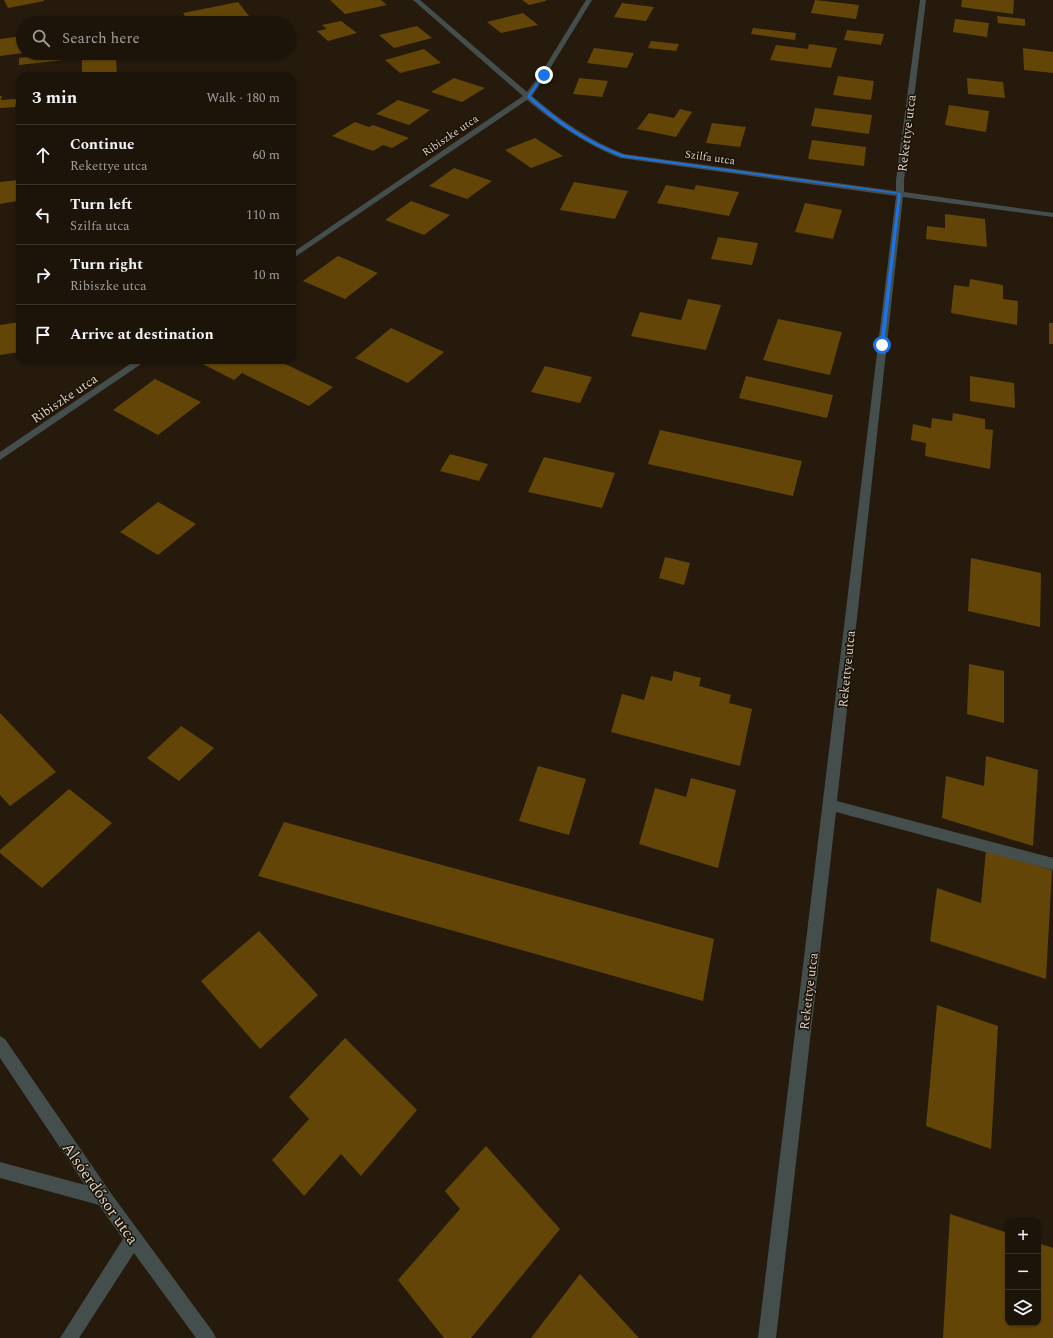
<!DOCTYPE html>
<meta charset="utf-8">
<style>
body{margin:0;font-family:Spectral,serif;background:#251d12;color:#f1f3f6}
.controls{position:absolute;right:12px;bottom:12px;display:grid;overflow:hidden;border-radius:8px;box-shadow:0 1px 3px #0004}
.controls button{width:36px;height:36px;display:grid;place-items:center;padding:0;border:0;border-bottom:1px solid #3a3329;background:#1c1408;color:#f1f3f6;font:20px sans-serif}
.stop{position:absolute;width:12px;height:12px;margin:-9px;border:3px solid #1a73e8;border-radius:50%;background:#fff}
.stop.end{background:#1a73e8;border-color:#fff;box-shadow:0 1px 4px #0008}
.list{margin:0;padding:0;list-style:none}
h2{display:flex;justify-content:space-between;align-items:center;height:52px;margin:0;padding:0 16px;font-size:17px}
h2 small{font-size:13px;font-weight:400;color:#a09e9c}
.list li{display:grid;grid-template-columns:26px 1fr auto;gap:12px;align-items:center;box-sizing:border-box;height:60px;padding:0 16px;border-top:1px solid #3a3329}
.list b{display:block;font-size:15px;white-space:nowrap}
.list p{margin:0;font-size:13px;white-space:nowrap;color:#a09e9c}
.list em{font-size:13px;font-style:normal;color:#a09e9c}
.icon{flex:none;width:22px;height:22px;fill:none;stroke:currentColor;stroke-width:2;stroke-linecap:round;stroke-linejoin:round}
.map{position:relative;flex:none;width:1053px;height:1338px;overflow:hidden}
.search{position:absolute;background:#1c1408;box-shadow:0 1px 3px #0004;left:16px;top:16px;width:280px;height:44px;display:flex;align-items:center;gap:10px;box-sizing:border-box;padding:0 14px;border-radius:22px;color:#a09e9c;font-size:15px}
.panel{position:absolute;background:#1c1408;box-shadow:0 1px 3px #0004;left:16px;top:72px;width:280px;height:292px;border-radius:12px}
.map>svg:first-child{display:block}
.building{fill:#634607}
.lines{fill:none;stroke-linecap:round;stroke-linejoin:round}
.minor{fill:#444e4c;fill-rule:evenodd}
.route{fill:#1a73e8}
.labels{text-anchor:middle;stroke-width:3;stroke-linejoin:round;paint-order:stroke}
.far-street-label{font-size:11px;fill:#dad2c9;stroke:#1b1104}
.street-label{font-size:13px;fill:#dad2c9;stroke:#1b1104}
.near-street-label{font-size:16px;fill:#dad2c9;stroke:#1b1104}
</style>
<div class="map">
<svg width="1053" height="1338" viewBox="0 0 1053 1338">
<rect width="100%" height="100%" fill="#251a0b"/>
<path class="building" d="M4 0H44V1L8 8Z
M330 0H381L387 5 345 14Z
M522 0H546V1L529 5Z
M815 0 859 5 856 19 811 13Z
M962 0H1014L1013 14 961 7Z
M238 2 249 16 212 23H190L183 13Z
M622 3 654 7 646 21 614 17Z
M523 13 538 25 501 33 487 22Z
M997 16 1025 19V26L998 23Z
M955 19 989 23 987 37 953 32Z
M341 21 357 33 328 41 317 31 327 29 322 25Z
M417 26 432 38 394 48 379 35Z
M753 28 796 33 795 40 751 34Z
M847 30 884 34 881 45 844 40Z
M23 36V53L0 56V39Z
M651 41 679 44 676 51 648 48Z
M809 44 837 48 831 68 770 60 776 45 808 49Z
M594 48 634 53 627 68 587 63Z
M1023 48 1053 52V73L1024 70Z
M424 49 441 63 400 73 385 60Z
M66 53H96V60L116 58 117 76H82V58L19 65V58Z
M838 76 874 81 871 100 833 95Z
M454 78 485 88 462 102 431 92Z
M579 78 608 81 602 97 573 94Z
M967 78 1003 82 1005 98 968 94Z
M0 96H2L1 100 17 99 15 107 0 108Z
M398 100 430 110 409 125 376 114Z
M949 105 989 111 986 132 945 125Z
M815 108 872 115 869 134 811 126Z
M680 109 692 112 676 137 637 129 649 113 674 118Z
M355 122 369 127 373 125 409 138 392 148 383 145 373 151 332 136Z
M712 123 746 127 740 147 706 143Z
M18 126H20V147L17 148Z
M535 138 563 156 531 168 505 150Z
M812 140 866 147 864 166 808 159Z
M454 168 492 181 467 199 429 186Z
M18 180 17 201 0 204V182Z
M574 182 628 191 615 219 560 210Z
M666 185 694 190 696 185 739 192 729 216 657 203Z
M411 201 450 215 424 235 385 220Z
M805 203 842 210 833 239 795 232Z
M945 214 985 219 987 247 926 239 927 226 945 228Z
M718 237 758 243 752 265 711 259Z
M338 256 378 273 345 299 303 281Z
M970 279 1003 285V299L1018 301 1017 325 951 313 954 285 969 287Z
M688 299 721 305 706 350 631 336 640 312 681 320Z
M778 319 842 332 830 375 763 360Z
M20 322V352L0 355V325Z
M1049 323H1053V344H1049Z
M391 328 444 352 408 383 355 358Z
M195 360H277L333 387 309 406 242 373 234 380Z
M545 366 592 377 580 403 531 392Z
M746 376 833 395 827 418 739 398Z
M970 376 1014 383 1015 408 970 401Z
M155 379 201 402 158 435 113 410Z
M953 413 985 419V429L993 430 990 469 925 456 926 443 911 440 913 424 931 428 932 418 952 421Z
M660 430 802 461 793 496 648 464Z
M450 454 488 464 479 481 440 471Z
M544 457 615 473 602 508 528 492Z
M158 502 196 524 158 555 120 532Z
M665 557 690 563 684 585 659 578Z
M971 558 1041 573 1040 627 968 611Z
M969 664 1004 671V723L967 714Z
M674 671 701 678 699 686 731 695 729 703 752 709 740 766 611 732 622 694 644 700 651 676 672 681Z
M0 713 56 772 10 806 0 795Z
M181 726 214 748 179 781 147 758Z
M986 756 1038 770 1033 846 942 818 946 776 984 786Z
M538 766 586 779 569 835 519 821Z
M691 778 736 790 718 868 639 844 655 788 686 797Z
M69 789 112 823 42 888 0 853V850Z
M284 822 714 939 703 1001 258 876Z
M986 850 1052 870 1046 979 930 941 937 888 981 903Z
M259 931 318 995 260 1049 201 981Z
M937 1005 998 1026 991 1149 926 1126Z
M345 1038 417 1110 361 1176 341 1154 304 1196 272 1160 309 1119 289 1097Z
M486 1146 560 1229 471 1338H444L398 1280 460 1209 445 1191Z
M950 1214 1008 1233V1323H1038V1243L1053 1248V1338H943Z
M580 1274 639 1338H531Z"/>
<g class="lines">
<path class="minor" d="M413 0H420L527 92 540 75 586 0H592L546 75 532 96C560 120 589 140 624 154L896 191V180L920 0H926L904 180V192L1053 213V217L903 197 837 801 1053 858V870L836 812 776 1338H758L896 196 620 158C585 144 556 124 527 100L292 259V253L523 96Z
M136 360H147L0 460V452Z
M0 1036 5 1039 110 1192 213 1332 216 1338H196L134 1253 79 1338H60L123 1239 99 1205 0 1178V1162L85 1185 0 1058Z"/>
</g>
<path class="route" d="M542 74 545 75 530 96C559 121 588 142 624 155L901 193 884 346 880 345 898 194 622 157C585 143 556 123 527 97Z"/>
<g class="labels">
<g class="far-street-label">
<text transform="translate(450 135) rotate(-34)" y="4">Ribiszke utca</text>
<text transform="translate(710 157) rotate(8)" y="4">Szilfa utca</text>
</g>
<g class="street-label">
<text transform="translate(906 133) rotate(-83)" y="5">Rekettye utca</text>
<text transform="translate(64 398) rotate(-34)" y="5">Ribiszke utca</text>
<text transform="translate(846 669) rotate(-84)" y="5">Rekettye utca</text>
<text transform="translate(808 991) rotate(-83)" y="5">Rekettye utca</text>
</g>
<g class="near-street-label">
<text transform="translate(101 1193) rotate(55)" y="6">Alsóerdősor utca</text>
</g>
</g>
</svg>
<div class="controls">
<button>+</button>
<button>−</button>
<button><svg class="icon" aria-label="layers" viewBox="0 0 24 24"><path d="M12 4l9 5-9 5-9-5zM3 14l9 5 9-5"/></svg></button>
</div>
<div class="stop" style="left:882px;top:345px"></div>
<div class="stop end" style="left:544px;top:75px"></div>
<div class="search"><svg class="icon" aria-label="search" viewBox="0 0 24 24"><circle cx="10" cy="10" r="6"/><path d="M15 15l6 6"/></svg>Search here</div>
<section class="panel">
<h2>3 min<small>Walk · 180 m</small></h2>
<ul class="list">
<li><svg class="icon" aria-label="ahead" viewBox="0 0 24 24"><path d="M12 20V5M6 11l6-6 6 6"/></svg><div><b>Continue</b><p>Rekettye utca</p></div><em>60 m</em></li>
<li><svg class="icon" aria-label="left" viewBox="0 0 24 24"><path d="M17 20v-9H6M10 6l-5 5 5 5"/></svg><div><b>Turn left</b><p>Szilfa utca</p></div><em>110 m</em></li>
<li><svg class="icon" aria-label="right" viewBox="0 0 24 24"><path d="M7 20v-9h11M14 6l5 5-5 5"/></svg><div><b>Turn right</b><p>Ribiszke utca</p></div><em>10 m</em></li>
<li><svg class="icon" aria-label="arrive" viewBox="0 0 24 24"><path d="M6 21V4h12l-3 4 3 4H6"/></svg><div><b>Arrive at destination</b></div></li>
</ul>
</section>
</div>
